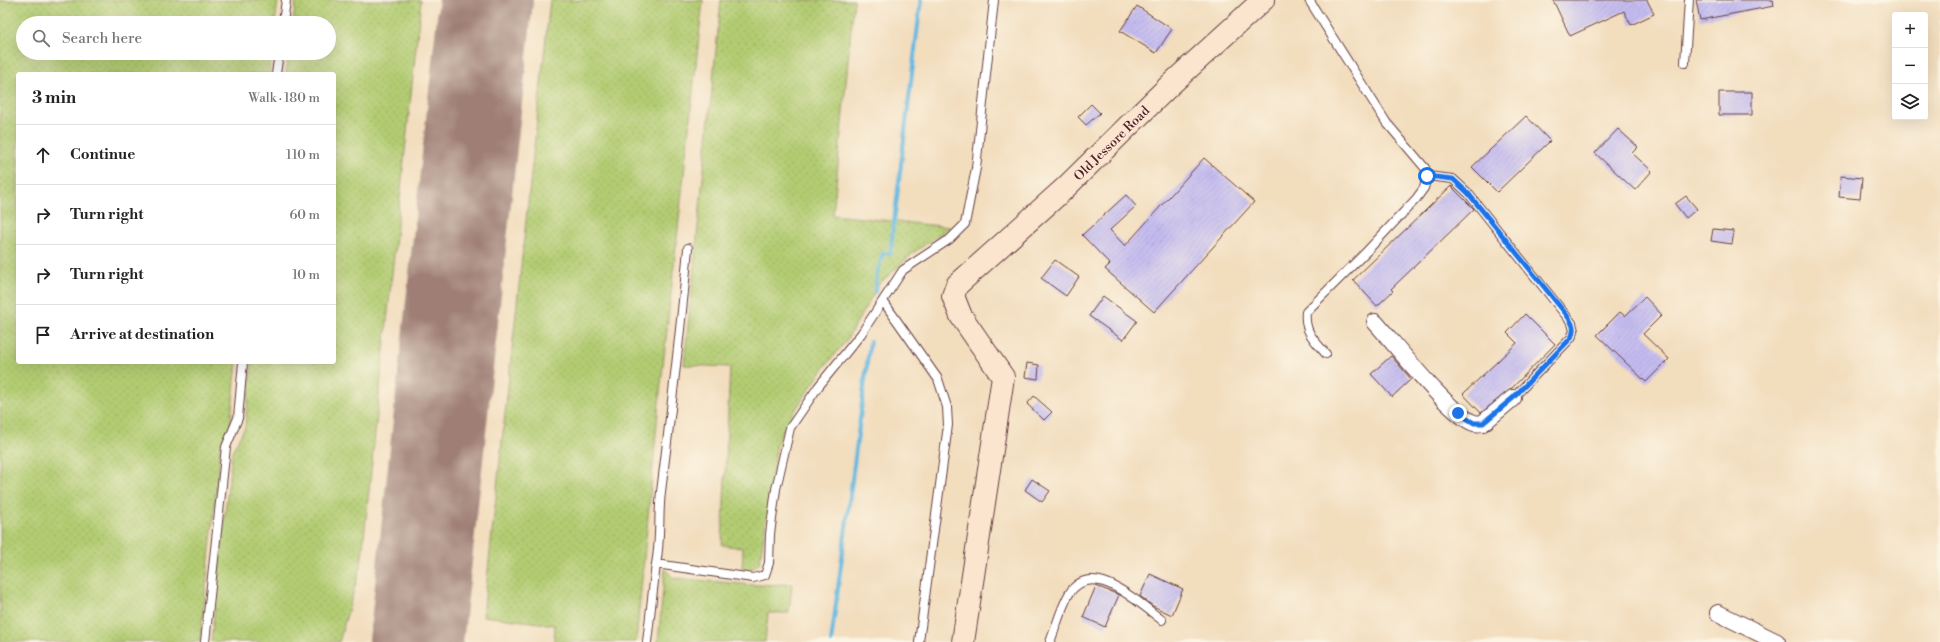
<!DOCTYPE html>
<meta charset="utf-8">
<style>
body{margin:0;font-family:"Libre Bodoni",serif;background:#f6f6f6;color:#222}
.controls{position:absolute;right:12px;top:12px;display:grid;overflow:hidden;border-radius:4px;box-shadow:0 4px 16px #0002}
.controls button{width:36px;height:36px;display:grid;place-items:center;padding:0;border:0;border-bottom:1px solid #e0e0e0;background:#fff;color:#222;font:20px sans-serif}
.stop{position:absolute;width:12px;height:12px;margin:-9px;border:3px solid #1a73e8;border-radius:50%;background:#fff}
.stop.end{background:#1a73e8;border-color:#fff;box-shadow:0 1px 4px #0008}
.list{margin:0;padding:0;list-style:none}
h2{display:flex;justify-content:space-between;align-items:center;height:52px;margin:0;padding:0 16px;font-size:17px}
h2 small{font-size:13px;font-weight:400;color:#767676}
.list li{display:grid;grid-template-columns:26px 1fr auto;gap:12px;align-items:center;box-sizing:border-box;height:60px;padding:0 16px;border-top:1px solid #e0e0e0}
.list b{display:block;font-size:15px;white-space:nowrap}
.list em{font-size:13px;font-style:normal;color:#767676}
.icon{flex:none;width:22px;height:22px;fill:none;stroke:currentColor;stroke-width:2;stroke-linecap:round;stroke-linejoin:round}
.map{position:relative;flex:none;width:1940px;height:642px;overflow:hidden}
.search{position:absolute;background:#fff;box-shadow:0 4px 16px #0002;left:16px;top:16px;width:320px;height:44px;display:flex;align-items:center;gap:10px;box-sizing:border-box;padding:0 14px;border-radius:22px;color:#767676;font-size:15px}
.panel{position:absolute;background:#fff;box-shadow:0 4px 16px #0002;left:16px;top:72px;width:320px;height:292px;border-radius:4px}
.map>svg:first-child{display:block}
.grass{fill:url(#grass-dots);stroke:#7e764e}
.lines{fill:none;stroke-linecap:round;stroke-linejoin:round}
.stream{stroke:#64b8e0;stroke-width:4}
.runway{stroke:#9e7e74;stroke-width:94}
.building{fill:url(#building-hatch)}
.lane-casing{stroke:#633c41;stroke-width:10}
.street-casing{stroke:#633c41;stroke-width:18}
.secondary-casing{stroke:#633c41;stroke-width:24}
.lane{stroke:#fff;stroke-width:8}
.street{stroke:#fff;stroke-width:16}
.secondary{stroke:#fbe5cf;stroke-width:22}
.route{stroke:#1a73e8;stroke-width:5}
.labels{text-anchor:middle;stroke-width:3;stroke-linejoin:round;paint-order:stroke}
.street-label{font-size:13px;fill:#4a1f2b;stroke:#fcf5e5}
</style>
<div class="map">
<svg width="1940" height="642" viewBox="0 0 1940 642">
<defs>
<pattern id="grass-dots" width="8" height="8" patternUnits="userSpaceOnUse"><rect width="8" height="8" fill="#b2cc72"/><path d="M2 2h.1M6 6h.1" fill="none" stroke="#9baf63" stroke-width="1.8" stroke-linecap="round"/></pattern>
<pattern id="building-hatch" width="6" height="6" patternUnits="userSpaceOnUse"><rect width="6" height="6" fill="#c4bcf0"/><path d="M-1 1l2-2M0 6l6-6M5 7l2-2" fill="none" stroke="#aaa1ce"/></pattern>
</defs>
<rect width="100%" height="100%" fill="#fcf5e5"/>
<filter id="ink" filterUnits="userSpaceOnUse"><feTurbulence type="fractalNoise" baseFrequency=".025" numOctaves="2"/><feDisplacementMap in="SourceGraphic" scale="8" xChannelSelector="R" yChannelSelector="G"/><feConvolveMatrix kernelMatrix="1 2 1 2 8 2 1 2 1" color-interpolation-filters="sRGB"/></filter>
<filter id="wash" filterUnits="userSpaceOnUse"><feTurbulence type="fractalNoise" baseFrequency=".012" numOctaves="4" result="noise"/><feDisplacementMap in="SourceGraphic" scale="16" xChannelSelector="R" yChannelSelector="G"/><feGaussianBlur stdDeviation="0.9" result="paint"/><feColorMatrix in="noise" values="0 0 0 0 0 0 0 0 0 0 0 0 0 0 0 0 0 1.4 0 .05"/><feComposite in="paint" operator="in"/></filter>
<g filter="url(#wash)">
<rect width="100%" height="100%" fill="#f2ddbd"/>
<path class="grass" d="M0 0H278L275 23H23V53H271L269 74H18V362H237L230 429 221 446 200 642H0Z
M296 0H421L361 566 339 642H211L232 451 245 427 252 362H334V74H286L289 53H329V23H293Z
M550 0H703L659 402 636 642H554L555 625 483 616Z
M721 0H854L833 215 950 227 913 253 879 284 846 341 826 365 787 422 777 444 760 562 752 569 742 573 743 548 722 545 730 367 684 365Z
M665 569 673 578 755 585 792 584 789 613H768L765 642H658Z"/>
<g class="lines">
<path class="stream" d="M875 292 877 274 883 253 890 254 921 0
M831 642 870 341"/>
<path class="runway" d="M416 642 486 0"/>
</g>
<g id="blocks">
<path class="building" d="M1553 0H1647L1654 14 1631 25 1624 11 1570 36Z
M1696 0H1773L1774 6 1700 20Z
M1137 6 1172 29 1156 53 1120 31Z
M1719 92H1752V115H1719Z
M1091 104 1100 113 1086 125 1078 117Z
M1526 116 1550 141 1497 192 1472 167Z
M1618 129 1638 147 1632 153 1652 171 1635 190 1595 153Z
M1204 158 1254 202 1154 312 1105 269 1110 264 1082 235 1126 195 1136 206 1110 230 1125 246Z
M1841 176 1862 178 1860 199 1839 197Z
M1451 186 1474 209 1391 289 1393 291 1377 306 1353 280Z
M1686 196 1697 209 1686 218 1675 204Z
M1713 229 1734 231 1732 244 1711 241Z
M1055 260 1079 277 1066 296 1041 278Z
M1103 296 1137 321 1123 340 1089 316Z
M1645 297 1662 315 1643 334 1669 359 1646 382 1597 335 1620 312 1625 316Z
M1525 314 1555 344 1511 389 1481 413 1463 394 1517 343 1507 333Z
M1391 356 1411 379 1392 397 1371 374Z
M1027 363 1039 365 1038 379 1025 377Z
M1034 396 1052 412 1044 420 1027 404Z
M1032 479 1050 491 1042 502 1025 490Z
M1150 574 1183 589 1172 615 1153 606 1140 596Z
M1096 586 1119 595 1105 627 1083 617Z"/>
</g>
</g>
<g filter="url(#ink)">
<use href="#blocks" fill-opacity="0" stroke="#633c41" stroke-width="1"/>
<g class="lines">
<g class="lane-casing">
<path id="lane" d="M1309 0 1386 122 1425 168 1427 176 1424 188 1416 199 1367 251 1306 312C1304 332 1314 340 1326 354
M283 23 286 0
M1685 63 1689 0
M276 74 279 53
M1427 176 1453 179 1468 193 1572 323 1574 331 1571 338 1513 398
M883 301 938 379 947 407 948 425 919 642
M656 564C661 540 658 516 661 492 671 411 681 330 688 248
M205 642 226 447 238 418 243 362
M647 642 656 564 753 578 765 575 769 563 770 534 776 489 790 428 818 387 861 334 903 270 950 239 965 224 976 168 994 0
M1050 642C1056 627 1061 608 1069 594 1092 557 1140 604 1162 620"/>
</g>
<g class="street-casing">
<path id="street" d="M1375 322C1394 343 1451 416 1474 423 1477 424 1481 423 1483 423L1513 398
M1718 613 1777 642"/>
</g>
<g class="secondary-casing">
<g id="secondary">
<path id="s1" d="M963 642 1003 377 961 316 953 296 957 285 1064 189 1170 85 1263 0"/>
</g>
</g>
<use href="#lane" class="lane"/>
<use href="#street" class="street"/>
<use href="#secondary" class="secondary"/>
</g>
</g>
<g class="lines" filter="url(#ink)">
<path class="route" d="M1427 176 1453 179 1468 193 1566 314C1572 323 1576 327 1571 338L1513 398 1483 423H1474L1458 413"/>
</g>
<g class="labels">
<g class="street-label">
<text dy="5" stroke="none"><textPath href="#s1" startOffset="585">Old Jessore Road</textPath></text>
</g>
</g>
</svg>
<div class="controls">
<button>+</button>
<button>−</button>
<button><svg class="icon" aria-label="layers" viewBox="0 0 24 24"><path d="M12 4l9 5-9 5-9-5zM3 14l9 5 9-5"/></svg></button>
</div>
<div class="stop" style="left:1427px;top:176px"></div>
<div class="stop end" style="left:1458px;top:413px"></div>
<div class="search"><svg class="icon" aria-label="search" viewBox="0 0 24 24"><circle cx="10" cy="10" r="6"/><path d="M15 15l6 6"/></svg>Search here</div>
<section class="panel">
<h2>3 min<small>Walk · 180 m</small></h2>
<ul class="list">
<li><svg class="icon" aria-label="ahead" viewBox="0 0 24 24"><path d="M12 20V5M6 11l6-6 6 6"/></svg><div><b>Continue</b></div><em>110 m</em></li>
<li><svg class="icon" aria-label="right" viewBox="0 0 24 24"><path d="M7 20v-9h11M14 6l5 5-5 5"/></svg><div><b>Turn right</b></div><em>60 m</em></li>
<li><svg class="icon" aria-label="right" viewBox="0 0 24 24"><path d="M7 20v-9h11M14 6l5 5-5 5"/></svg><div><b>Turn right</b></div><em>10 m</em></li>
<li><svg class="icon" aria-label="arrive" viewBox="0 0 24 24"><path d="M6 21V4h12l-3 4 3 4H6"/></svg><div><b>Arrive at destination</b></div></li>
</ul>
</section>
</div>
